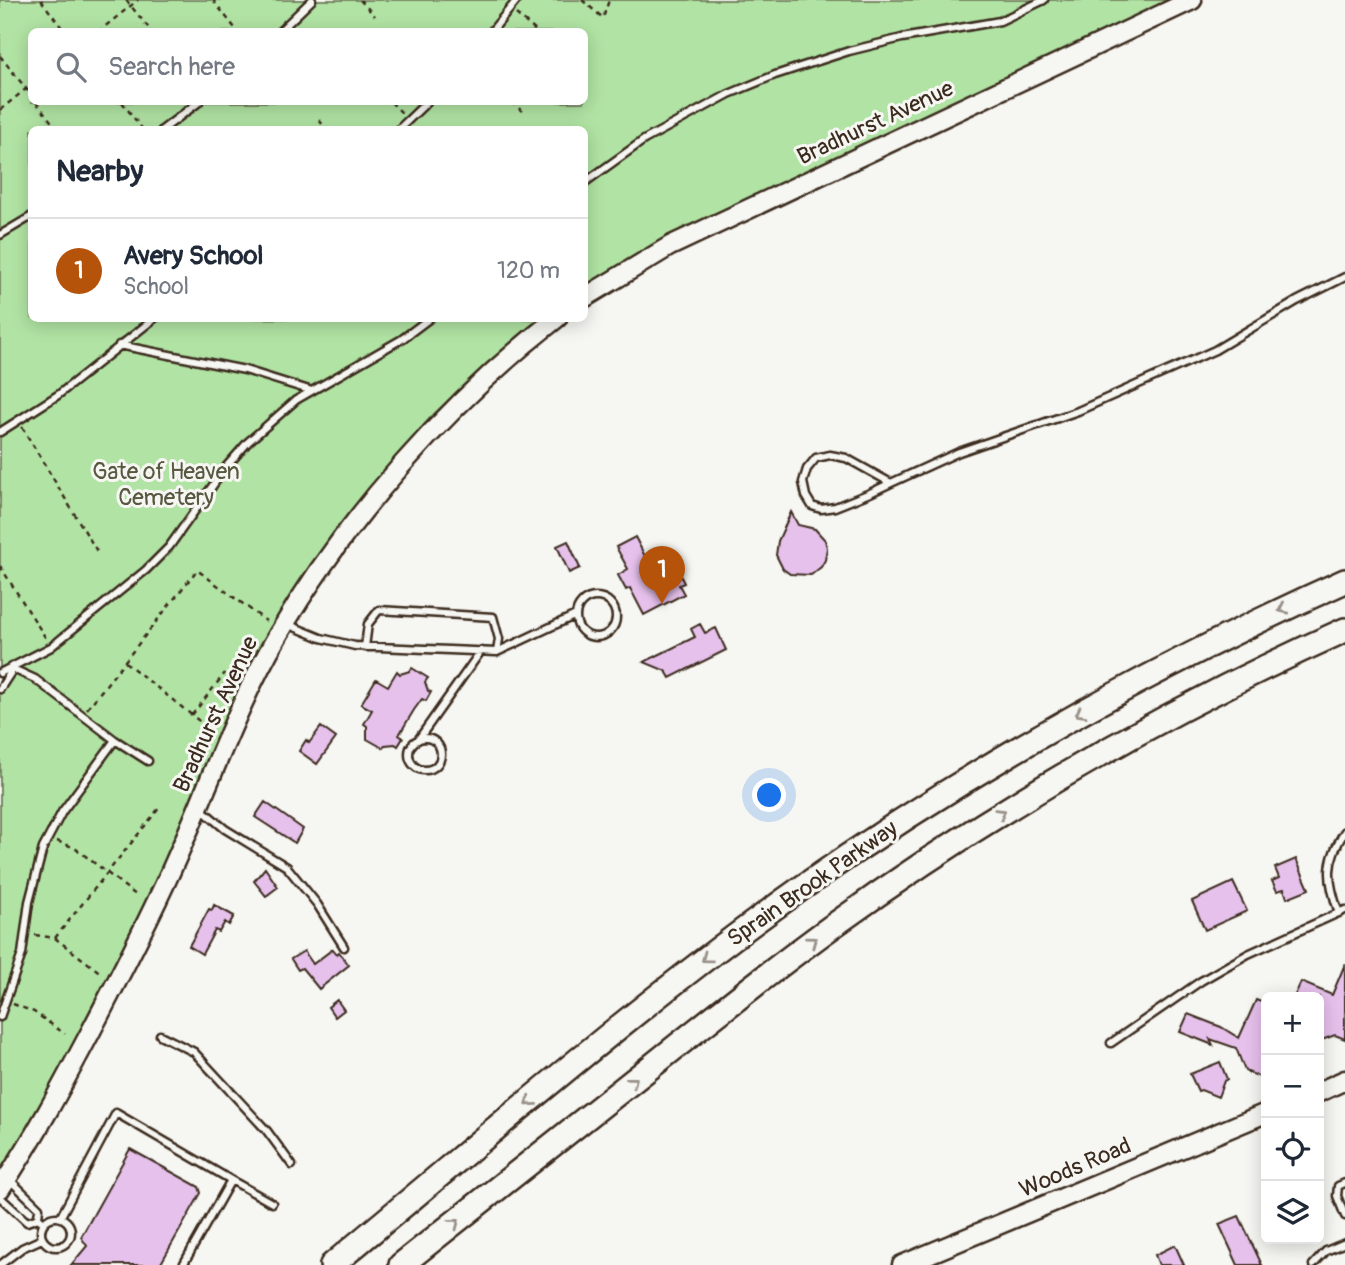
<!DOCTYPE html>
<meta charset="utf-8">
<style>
body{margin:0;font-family:Pangolin,sans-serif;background:#f2f2f3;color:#1f2937}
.controls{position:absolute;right:21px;bottom:21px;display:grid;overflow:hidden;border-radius:10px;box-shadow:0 4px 18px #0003}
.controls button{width:63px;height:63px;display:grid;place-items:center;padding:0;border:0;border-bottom:2px solid #e0e1e3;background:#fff;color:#1f2937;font:35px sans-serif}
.you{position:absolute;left:770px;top:796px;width:24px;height:24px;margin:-18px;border:5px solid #fff;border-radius:50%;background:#1a73e8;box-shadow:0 0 0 10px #1a73e833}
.badge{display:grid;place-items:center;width:46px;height:46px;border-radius:50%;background:#b45309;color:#fff;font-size:23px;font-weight:700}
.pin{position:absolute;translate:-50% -58px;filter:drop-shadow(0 2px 4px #0008)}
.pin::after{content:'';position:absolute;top:37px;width:24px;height:21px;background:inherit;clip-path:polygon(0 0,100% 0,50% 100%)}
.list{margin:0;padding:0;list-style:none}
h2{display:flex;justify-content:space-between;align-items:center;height:91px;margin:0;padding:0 28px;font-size:30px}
h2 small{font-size:23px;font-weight:400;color:#747a83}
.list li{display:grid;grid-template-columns:46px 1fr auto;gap:21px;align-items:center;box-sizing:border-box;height:105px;padding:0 28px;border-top:2px solid #e0e1e3}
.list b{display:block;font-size:26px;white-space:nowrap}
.list p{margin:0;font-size:23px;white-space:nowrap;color:#747a83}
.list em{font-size:23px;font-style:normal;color:#747a83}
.icon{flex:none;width:38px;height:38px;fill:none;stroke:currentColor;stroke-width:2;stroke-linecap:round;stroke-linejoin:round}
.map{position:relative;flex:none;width:1345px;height:1265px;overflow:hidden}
.search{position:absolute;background:#fff;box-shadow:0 4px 18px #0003;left:28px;top:28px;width:560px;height:77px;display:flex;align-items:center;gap:18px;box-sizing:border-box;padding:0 24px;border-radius:10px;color:#747a83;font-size:26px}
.panel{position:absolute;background:#fff;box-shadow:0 4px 18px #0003;left:28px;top:126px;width:560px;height:196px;border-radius:10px}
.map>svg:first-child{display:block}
.green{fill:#b1e4a4;stroke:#768761;stroke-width:2;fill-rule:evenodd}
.building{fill:#e6c1ec;stroke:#3b2a1e;stroke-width:2}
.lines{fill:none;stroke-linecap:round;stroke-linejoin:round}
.lane-casing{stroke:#3b2a1e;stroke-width:11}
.secondary-casing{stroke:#3b2a1e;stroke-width:23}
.highway-casing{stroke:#3b2a1e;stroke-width:28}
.path{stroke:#3b2a1e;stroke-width:2.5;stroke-dasharray:5 5;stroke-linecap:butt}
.lane{stroke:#f6f6f2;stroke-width:6}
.secondary{stroke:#f6f6f2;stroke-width:18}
.highway{stroke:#f6f6f2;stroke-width:23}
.oneway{stroke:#989088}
.labels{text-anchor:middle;stroke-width:6;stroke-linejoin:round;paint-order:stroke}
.street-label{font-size:23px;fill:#3b2a1e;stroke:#f6f6f2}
.park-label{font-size:23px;fill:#585840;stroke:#f6f6f2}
</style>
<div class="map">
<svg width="1345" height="1265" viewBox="0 0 1345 1265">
<rect width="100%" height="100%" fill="#f6f6f2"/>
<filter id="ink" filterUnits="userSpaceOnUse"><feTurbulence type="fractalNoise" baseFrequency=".0143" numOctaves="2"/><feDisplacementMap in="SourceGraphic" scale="14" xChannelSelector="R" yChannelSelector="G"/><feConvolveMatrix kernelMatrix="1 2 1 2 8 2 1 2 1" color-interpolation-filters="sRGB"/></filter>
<g filter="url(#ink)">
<path class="green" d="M0 0H1172L662 240 585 286 584 130H32V318L540 319 483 367 432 416 395 458 354 507 310 567 269 631 149 899 86 1027 0 1175ZM32 32H584V102H32Z"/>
<path class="building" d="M791 512 798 525 815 529 825 540 827 548 825 560 821 567 811 575 790 574 783 569 776 555 778 541Z
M635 537 659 583 679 573 684 583 679 585 684 594 644 615 630 588 626 590 618 575 628 569 616 547Z
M568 541 580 568 569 573 557 546Z
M700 624 705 633 716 628 726 650 670 678 666 671 644 662 695 637 691 629Z
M412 668 428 678 425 682 428 691 431 692 426 701 422 699 414 710 399 735 403 738 398 746 395 744 385 745 383 748 367 739V726L364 724 372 710 361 704 376 679 388 686 397 671 400 674 410 671Z
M321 727 336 738 317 764 299 751 306 740 309 743Z
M265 802 303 829 295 843 255 817Z
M1296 859 1309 889 1287 898 1284 889 1277 891 1272 881 1279 878 1275 868Z
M265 868 278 887 266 896 254 881Z
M1233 882 1247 911 1205 930 1192 901Z
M214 905 234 916 229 925 225 922 219 932 215 930 202 954 189 946 209 909 212 910Z
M333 949 337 954 339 952 349 965 319 989 302 968 298 970 291 959 304 951 313 964Z
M1345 964V1039L1335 1035 1319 1041V997H1294L1301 982 1332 995Z
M337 1000 344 1010 335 1017 328 1007Z
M1256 1000 1266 1004V1067L1262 1078 1245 1071 1236 1048 1210 1039 1213 1045 1180 1032 1188 1014 1221 1027 1239 1038Z
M1220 1062 1227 1079 1224 1081 1218 1097 1201 1090 1198 1091 1190 1074Z
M130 1149 199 1187 201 1193 160 1265H71L87 1246 81 1237Z
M1239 1216 1262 1265H1238L1219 1224Z
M1175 1245 1184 1265H1159L1155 1255Z"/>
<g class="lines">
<g class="lane-casing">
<path id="lane" d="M279 32 312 0
M491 32 517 0
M162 130 199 102
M398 130 427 102
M584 183 644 140 729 94 775 75 849 51 902 38 1000 21 1044 0
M0 235 32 216
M119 345 245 370 309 390
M0 432 58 395 155 318
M891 483 846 458 830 455 816 458 807 469 803 482 806 496 812 506 821 509 835 507 870 493 891 483 959 452 1078 411 1215 350 1297 301 1345 277
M576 617a20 20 0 1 1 40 0a20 20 0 1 1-40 0Z
M287 624 321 638 355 646 497 652 576 615
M365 647 368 624 379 610 493 617 499 639 497 652
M0 673 51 647 146 570 169 547 226 467 248 442 296 400 402 339 430 318
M0 689 13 669 35 679 115 740 148 761
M409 754a16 16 0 1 1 32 0a16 16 0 1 1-32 0Z
M418 740 481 651
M200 808 225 829 287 867 317 904 344 947
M1339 913C1327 880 1325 862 1345 831
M0 1017 22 954 29 902 43 848 62 812 115 740
M160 1035 194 1052 267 1131 292 1165
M1111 1043 1201 981 1248 954 1345 910
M9 1179 39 1208 38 1218 44 1223
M1345 1183 1338 1186 1337 1196 1345 1216
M0 1197 27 1222 38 1218
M41 1232a15 15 0 1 1 30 0a15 15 0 1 1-30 0Z
M60 1218 116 1113 231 1180
M0 1265 22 1248 42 1239
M183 1265 231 1180 272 1203
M1313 1265 1326 1251 1345 1243"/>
</g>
<g class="secondary-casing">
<path id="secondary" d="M584 298 670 246 1192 0
M1319 1092 1345 1080
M0 1189C34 1139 62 1086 90 1033 120 975 151 917 177 857 210 783 237 705 278 635 347 517 449 402 557 318
M902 1265 1266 1113"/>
</g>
<g class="highway-casing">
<path id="highway" d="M332 1265C487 1137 639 1003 803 887 974 767 1155 666 1345 581
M401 1265C484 1200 566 1134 648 1069 708 1021 768 973 830 928 991 812 1164 711 1345 630"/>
</g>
<path class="path" d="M41 0 65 32
M126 0 152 32
M213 0 238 32
M360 0 375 16
M582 0 603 18 609 0
M516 14 537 32
M98 32 138 0
M0 56 32 96
M36 102 58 130
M122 102 143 130
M391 102 403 114
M511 102 522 111
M0 110 32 84
M319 120 327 130
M22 427 98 553
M0 566 47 640
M125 662 213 732
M87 709 197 570 266 621
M192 715 225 673
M57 841 75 848 137 896
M35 935 55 938 101 973
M55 938 160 807
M13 1004 34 1012 65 1034"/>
<use href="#lane" class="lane"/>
<use href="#secondary" class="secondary"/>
<use href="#highway" class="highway"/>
</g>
<defs><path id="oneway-chevron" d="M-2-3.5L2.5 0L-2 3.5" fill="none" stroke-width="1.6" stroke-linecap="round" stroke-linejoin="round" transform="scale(1.75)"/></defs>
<g class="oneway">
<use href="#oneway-chevron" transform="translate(1283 609) rotate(155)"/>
<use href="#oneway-chevron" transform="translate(1080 713) rotate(151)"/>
<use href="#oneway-chevron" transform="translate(1001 813) rotate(-32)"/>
<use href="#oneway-chevron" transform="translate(812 941) rotate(-36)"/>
<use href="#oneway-chevron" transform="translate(706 958) rotate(143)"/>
<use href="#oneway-chevron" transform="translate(633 1081) rotate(-38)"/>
<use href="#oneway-chevron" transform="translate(530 1102) rotate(140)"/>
<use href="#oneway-chevron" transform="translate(455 1223) rotate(-38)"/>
</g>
</g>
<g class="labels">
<g class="street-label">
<text transform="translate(875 122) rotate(-25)" y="8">Bradhurst Avenue</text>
<text transform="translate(215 714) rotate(-65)" y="8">Bradhurst Avenue</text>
<text transform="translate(812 883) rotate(-35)" y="8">Sprain Brook Parkway</text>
<text transform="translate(1075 1167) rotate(-23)" y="8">Woods Road</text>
</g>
<g class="park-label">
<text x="166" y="479">Gate of Heaven<tspan x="166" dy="26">Cemetery</tspan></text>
</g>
</g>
</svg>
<div class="controls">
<button>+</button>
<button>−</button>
<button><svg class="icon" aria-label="locate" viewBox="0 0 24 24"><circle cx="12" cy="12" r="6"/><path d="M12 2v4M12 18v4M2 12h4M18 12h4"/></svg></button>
<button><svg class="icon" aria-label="layers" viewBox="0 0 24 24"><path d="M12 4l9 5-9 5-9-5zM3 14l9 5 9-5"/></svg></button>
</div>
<div class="you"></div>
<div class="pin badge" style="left:662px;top:604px">1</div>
<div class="search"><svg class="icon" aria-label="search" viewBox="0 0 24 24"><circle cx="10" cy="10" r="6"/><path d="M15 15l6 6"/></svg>Search here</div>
<section class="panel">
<h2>Nearby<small></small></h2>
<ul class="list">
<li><span class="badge">1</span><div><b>Avery School</b><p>School</p></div><em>120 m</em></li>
</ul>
</section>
</div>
